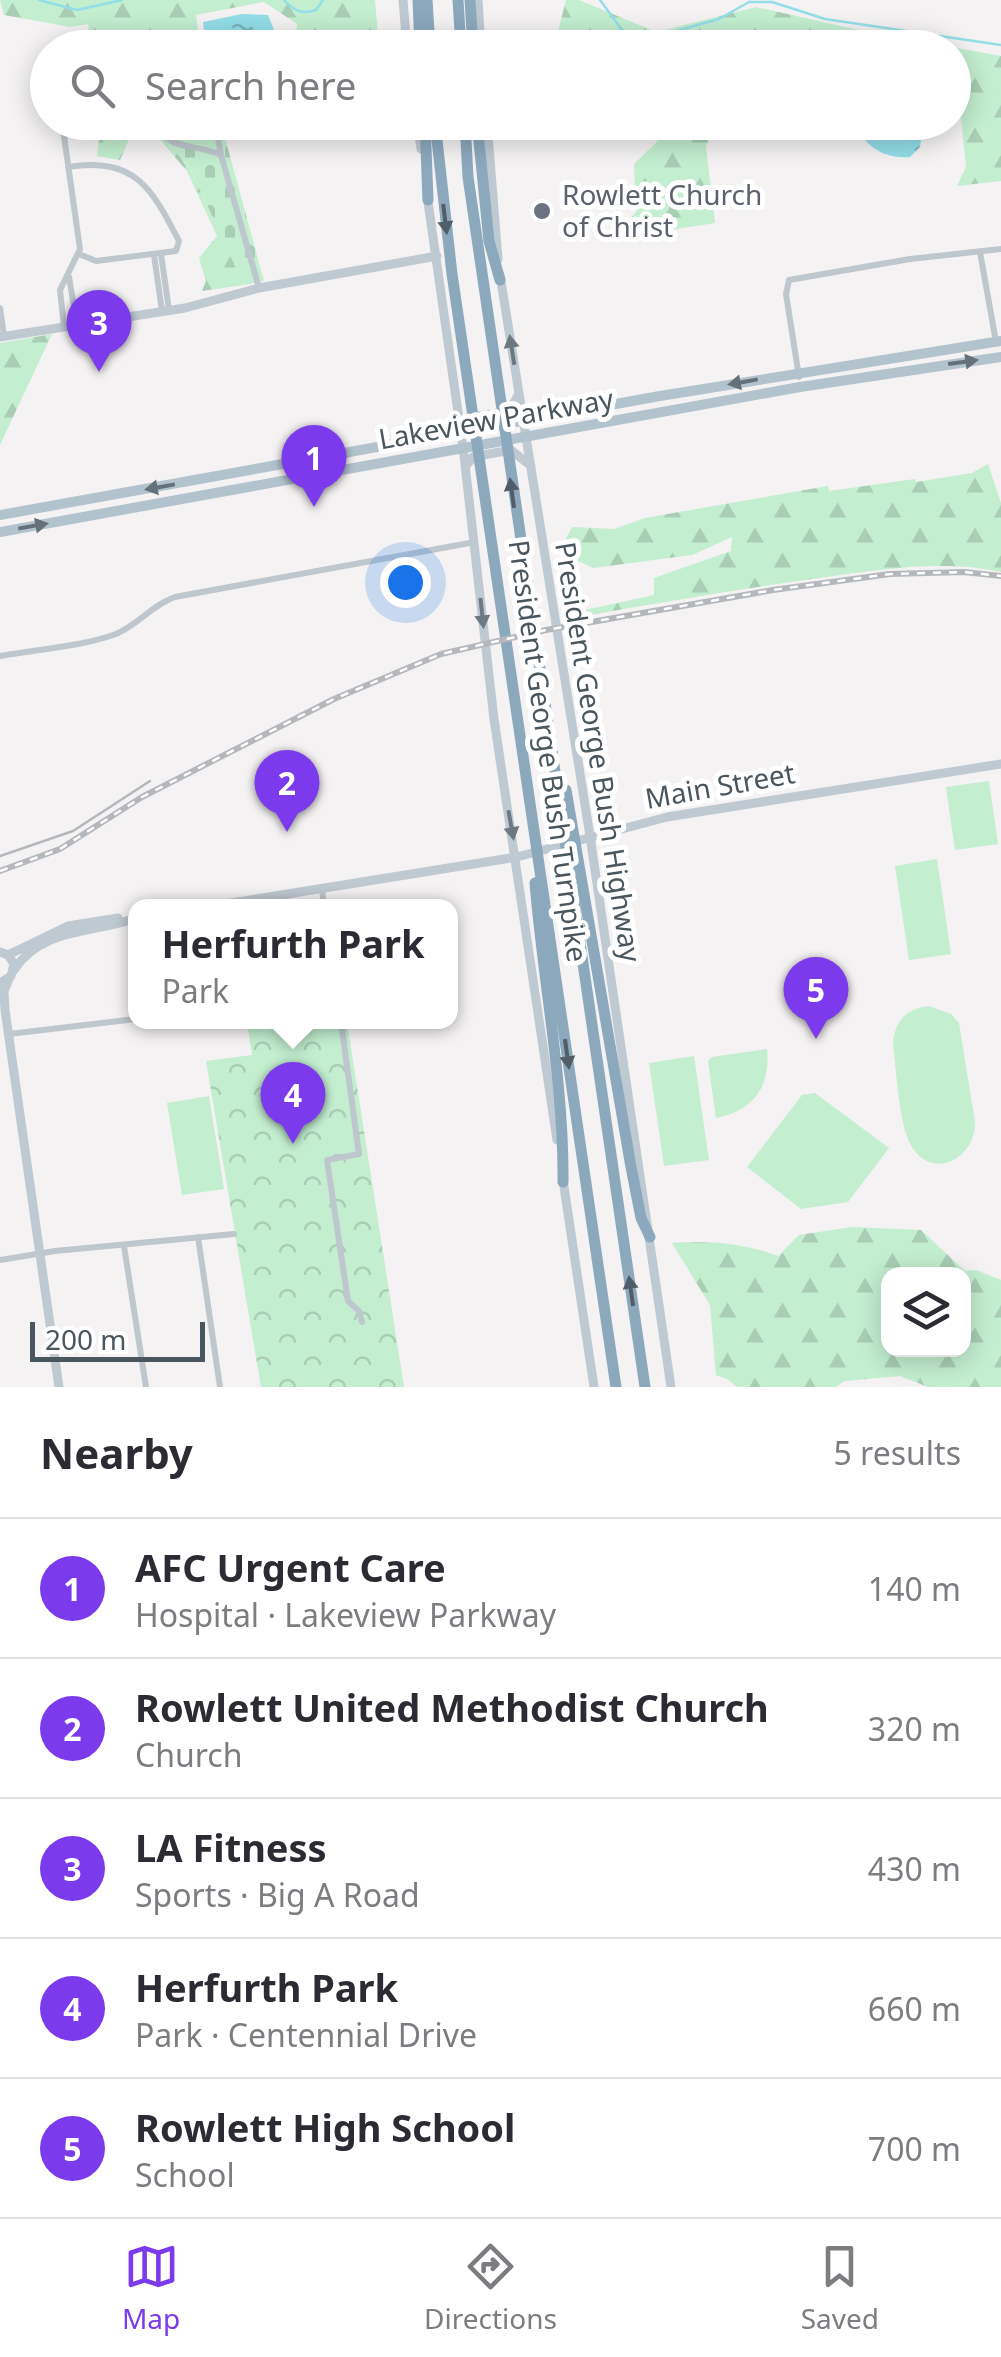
<!DOCTYPE html>
<meta charset="utf-8">
<style>
body{margin:0;font-family:"Noto Sans",sans-serif;background:#f7f7f7;color:#2b2b33}
.controls{position:absolute;right:30px;bottom:30px;display:grid;overflow:hidden;border-radius:20px;box-shadow:0 5px 25px #0003}
.controls button{width:90px;height:90px;display:grid;place-items:center;padding:0;border:0;border-bottom:2px solid #e1e1e2;background:#fff;color:#2b2b33;font:50px sans-serif}
.scale{position:absolute;left:30px;bottom:25px;width:175px;box-sizing:border-box;padding-left:10px;border:5px solid #4a565e;border-top:0;font-size:28px;line-height:35px;white-space:nowrap;color:#4a565e;-webkit-text-stroke:8px #fff;paint-order:stroke}
.you{position:absolute;left:405px;top:582px;width:35px;height:35px;margin:-25px;border:8px solid #fff;border-radius:50%;background:#1a73e8;box-shadow:0 0 0 15px #1a73e833}
.badge{display:grid;place-items:center;width:65px;height:65px;border-radius:50%;background:#7c3aed;color:#fff;font-size:32px;font-weight:700}
.pin{position:absolute;translate:-50% -82px;filter:drop-shadow(0 2px 5px #0008)}
.pin::after{content:'';position:absolute;top:52px;width:35px;height:30px;background:inherit;clip-path:polygon(0 0,100% 0,50% 100%)}
.popup{position:absolute;left:128px;top:899px;width:330px;height:130px;box-sizing:border-box;display:grid;place-content:center;border-radius:20px;background:#fff;filter:drop-shadow(0 2px 8px #0005);font-size:32px;white-space:nowrap;color:#7c7c81}
.popup b{font-size:38px;color:#2b2b33}
.popup::after{content:'';position:absolute;left:50%;top:100%;margin-left:-20px;border:20px solid transparent;border-top-color:#fff}
.list{margin:0;padding:0;list-style:none}
h2{display:flex;justify-content:space-between;align-items:center;height:130px;margin:0;padding:0 40px;font-size:42px}
h2 small{font-size:32px;font-weight:400;color:#7c7c81}
.list li{display:grid;grid-template-columns:65px 1fr auto;gap:30px;align-items:center;box-sizing:border-box;height:140px;padding:0 40px;border-top:2px solid #e1e1e2}
.list b{display:block;font-size:38px;white-space:nowrap}
.list p{margin:0;font-size:32px;white-space:nowrap;color:#7c7c81}
.list em{font-size:32px;font-style:normal;color:#7c7c81}
.icon{flex:none;width:55px;height:55px;fill:none;stroke:currentColor;stroke-width:2;stroke-linecap:round;stroke-linejoin:round}
.map{position:relative;flex:none;width:1001px;height:1387px;overflow:hidden}
.search{position:absolute;background:#fff;box-shadow:0 5px 25px #0003;left:30px;right:30px;top:30px;height:110px;display:flex;align-items:center;gap:25px;box-sizing:border-box;padding:0 35px;border-radius:55px;color:#7c7c81;font-size:38px}
.sheet{height:830px;background:#fff}
nav{display:flex;justify-content:space-around;align-items:center;box-sizing:border-box;height:140px;border-top:2px solid #e1e1e2;background:#fff;font-size:28px;color:#7c7c81}
nav a{display:grid;justify-items:center;gap:5px}
nav .on{color:#7c3aed}
.map>svg:first-child{display:block}
.green{fill:#c3eed0}
.forest{fill:url(#forest-firs);fill-rule:evenodd}
.cemetery{fill:url(#cemetery-stones)}
.park{fill:url(#park-crowns)}
.water{fill:url(#water-ripples)}
.lines{fill:none;stroke-linecap:round;stroke-linejoin:round}
.stream{stroke:#93dee8;stroke-width:2.5}
.street{stroke:#bec7cd;stroke-width:6}
.secondary{stroke:#bfc9d2;stroke-width:9}
.primary{stroke:#b3c3ce;stroke-width:10}
.highway{stroke:#8ca8bd;stroke-width:11}
.tram{stroke:#b4b7bb;stroke-width:2.5}
.rail-casing{stroke:#b4b7bb;stroke-width:6}
.rail{stroke:#fff;stroke-width:2.5;stroke-dasharray:8;stroke-linecap:butt}
.oneway{fill:#515e68}
.oneway2{fill:#6d7881}
.oneway3{fill:#64717a}
.worship-dot{fill:#6b7280;stroke:#fff;stroke-width:4}
.labels{text-anchor:middle;stroke-width:10;stroke-linejoin:round;paint-order:stroke}
.worship-label{font-size:28px;fill:#5b616d;stroke:#fff;text-anchor:start}
.street-label{font-size:28px;fill:#4a565e;stroke:#fff}
</style>
<div class="map">
<svg width="1001" height="1387" viewBox="0 0 1001 1387">
<defs>
<pattern id="forest-firs" width="22" height="20" patternUnits="userSpaceOnUse" patternTransform="scale(2.5)"><rect width="22" height="20" fill="#c3eed0"/><path d="M5 1l3.5 6h-7zM16 11l3.5 6h-7z" fill="#a9ceb5"/></pattern>
<pattern id="cemetery-stones" width="16" height="16" patternUnits="userSpaceOnUse" patternTransform="scale(2.5)"><rect width="16" height="16" fill="#c3eed0"/><path d="M2 7V4a2 2 0 0 1 4 0v3zM10 15v-3a2 2 0 0 1 4 0v3z" fill="#a9ceb5"/></pattern>
<pattern id="park-crowns" width="20" height="18" patternUnits="userSpaceOnUse" patternTransform="scale(2.5)"><rect width="20" height="18" fill="#c3eed0"/><path d="M2 6a3 3 0 1 1 6 0M12 15a3 3 0 1 1 6 0" fill="none" stroke="#a9ceb5"/></pattern>
<pattern id="water-ripples" width="26" height="14" patternUnits="userSpaceOnUse" patternTransform="scale(2.5)"><rect width="26" height="14" fill="#93dee8"/><path d="M2 4q2-2 4 0t4 0M15 11q2-2 4 0t4 0" fill="none" stroke="#7ab7bf"/></pattern>
</defs>
<rect width="100%" height="100%" fill="#f4f2f2"/>
<path class="green" d="M989 781 998 844 955 850 946 787Z
M937 859 951 954 909 960 895 866Z
M929 1006 951 1014 959 1023 975 1122C976 1158 933 1181 912 1147 898 1124 897 1073 893 1045 894 1022 905 1009 929 1006Z
M767 1049C771 1087 753 1111 716 1118L708 1061 712 1057Z
M694 1056 709 1160 664 1166 649 1063Z
M815 1093 889 1148 848 1202 801 1209 747 1167 802 1095Z
M209 1096 224 1189 182 1195 167 1103Z"/>
<path class="forest" d="M0 0H375L379 47H294L297 24 264 2 196 15 200 48 184 43 170 48 91 47 88 24 70 27 4 15Z
M566 0H579L656 32 756 7 859 30 1001 56V181L957 186 966 167 961 118 954 115V48L582 47 557 35Z
M101 123H150L190 168 244 285 202 291 206 281 199 258 217 236 187 171 156 135 130 137 120 160 97 156Z
M670 123H715L706 147 715 223 610 239 636 212 634 164 665 134Z
M52 334 0 445V343Z
M988 464 1001 503V572C942 559 878 570 819 578 740 589 663 602 585 616L580 611 654 595V578L731 551 732 537 692 555 593 568 559 552 572 527 614 529 645 518 828 486 829 491 915 479 916 482 972 473Z
M852 1227 921 1230 965 1271 976 1270 1001 1280V1387H928L900 1376 845 1381 835 1387H737L727 1379 716 1375 710 1305 672 1243C709 1240 743 1243 778 1256L799 1235ZM888 1274H964V1350H888Z"/>
<path class="cemetery" d="M150 123H221L264 281 244 285 190 168Z"/>
<path class="park" d="M247 1022H347L404 1387H261L206 1061 252 1055Z"/>
<path class="water" d="M242 14 268 15 281 47H206L203 22Z
M856 123H914L922 133 920 147 910 157C885 159 865 148 856 123Z"/>
<g class="lines">
<path class="stream" d="M39 0 77 10 122 0
M284 0C293 10 302 15 316 10L323 0
M600 0 628 38 644 40 719 19 749 2H772L825 19 1001 45"/>
<path class="street" d="M174 48 185 45 191 48
M62 122 80 249 60 290 64 327
M152 122C171 153 192 142 221 155L215 122
M221 155 259 288
M68 167C135 157 151 187 179 241L176 251 96 261 79 254
M980 252 996 342
M161 254 169 310
M154 255 162 311
M69 277 77 325
M0 308 4 336
M799 377 786 294 789 280 910 259 1001 249
M0 656C37 649 80 647 116 634 138 625 152 605 175 597L475 542
M322 890 324 906
M341 1022 359 1154 327 1160 348 1301 359 1311 362 1322
M9 1034 136 1019
M198 1237 220 1387
M124 1246 146 1387
M0 1260 55 1251 234 1234"/>
<path class="secondary" d="M403 0 407 48
M478 0 481 48
M417 122 421 149
M487 122 498 259
M427 195 463 447 494 719 557 1140
M500 275 590 836 671 1387
M0 337 185 308 259 288 437 256
M467 418 510 411 517 397
M466 466 473 457 511 450 531 466
M213 906 517 857 667 817 1001 764
M0 952 8 955 14 964 11 976 0 983
M8 955 68 926 118 918
M14 970C42 927 93 934 136 918
M9 979 4 991 5 1010 59 1387
M563 1180 594 1387"/>
<path class="primary" d="M303 477 308 469 332 464
M0 515 660 396 1001 341
M0 532 800 387 1001 357"/>
<path class="highway" d="M418 0 420 48
M427 0 430 48
M458 0 461 48
M470 0 473 48
M425 122 428 200
M435 122 452 274 616 1387
M465 122 468 177C524 581 586 984 645 1387
M477 122 489 241 500 280
M566 790 631 1167 641 1218 650 1237
M535 883C543 982 564 1082 563 1182"/>
<path class="tram" d="M0 856 73 831 150 781"/>
<g class="rail-casing">
<path id="rail" d="M0 871 60 849 142 797 334 699 441 654 546 630 773 590 890 574 964 572 1001 576"/>
</g>
<use href="#rail" class="rail"/>
</g>
<defs><path id="oneway-solid" d="M-6-.8H1V-3.2L6.5 0L1 3.2V.8H-6Z" transform="scale(2.5)"/></defs>
<g class="oneway">
<use href="#oneway-solid" transform="translate(445 219) rotate(83)"/>
<use href="#oneway-solid" transform="translate(512 493) rotate(-98)"/>
<use href="#oneway-solid" transform="translate(567 1054) rotate(82)"/>
<use href="#oneway-solid" transform="translate(631 1291) rotate(-98)"/>
</g>
<g class="oneway2">
<use href="#oneway-solid" transform="translate(512 350) rotate(-99)"/>
<use href="#oneway-solid" transform="translate(482 613) rotate(84)"/>
<use href="#oneway-solid" transform="translate(511 825) rotate(80)"/>
</g>
<g class="oneway3">
<use href="#oneway-solid" transform="translate(963 362) rotate(-8)"/>
<use href="#oneway-solid" transform="translate(743 382) rotate(170)"/>
<use href="#oneway-solid" transform="translate(160 487) rotate(170)"/>
<use href="#oneway-solid" transform="translate(33 526) rotate(-10)"/>
</g>
<circle class="worship-dot" cx="542" cy="211" r="10"/>
<g class="labels">
<g class="worship-label">
<text x="562" y="205">Rowlett Church<tspan x="562" dy="32">of Christ</tspan></text>
</g>
<g class="street-label">
<text transform="translate(496 419) rotate(-10)" y="10">Lakeview Parkway</text>
<text transform="translate(548 751) rotate(82)" y="10">President George Bush Turnpike</text>
<text transform="translate(598 752) rotate(81)" y="10">President George Bush Highway</text>
<text transform="translate(720 786) rotate(-10)" y="10">Main Street</text>
</g>
</g>
</svg>
<div class="controls">
<button><svg class="icon" aria-label="layers" viewBox="0 0 24 24"><path d="M12 4l9 5-9 5-9-5zM3 14l9 5 9-5"/></svg></button>
</div>
<div class="scale">200 m</div>
<div class="you"></div>
<div class="pin badge" style="left:314px;top:507px">1</div>
<div class="pin badge" style="left:287px;top:832px">2</div>
<div class="pin badge" style="left:99px;top:372px">3</div>
<div class="pin badge" style="left:293px;top:1144px">4</div>
<div class="popup"><b>Herfurth Park</b>Park</div>
<div class="pin badge" style="left:816px;top:1039px">5</div>
<div class="search"><svg class="icon" aria-label="search" viewBox="0 0 24 24"><circle cx="10" cy="10" r="6"/><path d="M15 15l6 6"/></svg>Search here</div>
</div>
<section class="sheet">
<h2>Nearby<small>5 results</small></h2>
<ul class="list">
<li><span class="badge">1</span><div><b>AFC Urgent Care</b><p>Hospital · Lakeview Parkway</p></div><em>140 m</em></li>
<li><span class="badge">2</span><div><b>Rowlett United Methodist Church</b><p>Church</p></div><em>320 m</em></li>
<li><span class="badge">3</span><div><b>LA Fitness</b><p>Sports · Big A Road</p></div><em>430 m</em></li>
<li><span class="badge">4</span><div><b>Herfurth Park</b><p>Park · Centennial Drive</p></div><em>660 m</em></li>
<li><span class="badge">5</span><div><b>Rowlett High School</b><p>School</p></div><em>700 m</em></li>
</ul>
</section>
<nav>
<a class="on"><svg class="icon" aria-label="map" viewBox="0 0 24 24"><path d="M3 6l6-2 6 2 6-2v14l-6 2-6-2-6 2zM9 4v14M15 6v14"/></svg>Map</a>
<a><svg class="icon" aria-label="directions" viewBox="0 0 24 24"><path d="M12 3l9 9-9 9-9-9zM9 14v-3h6M13 9l2 2-2 2"/></svg>Directions</a>
<a><svg class="icon" aria-label="saved" viewBox="0 0 24 24"><path d="M7 4h10v16l-5-4-5 4z"/></svg>Saved</a>
</nav>
